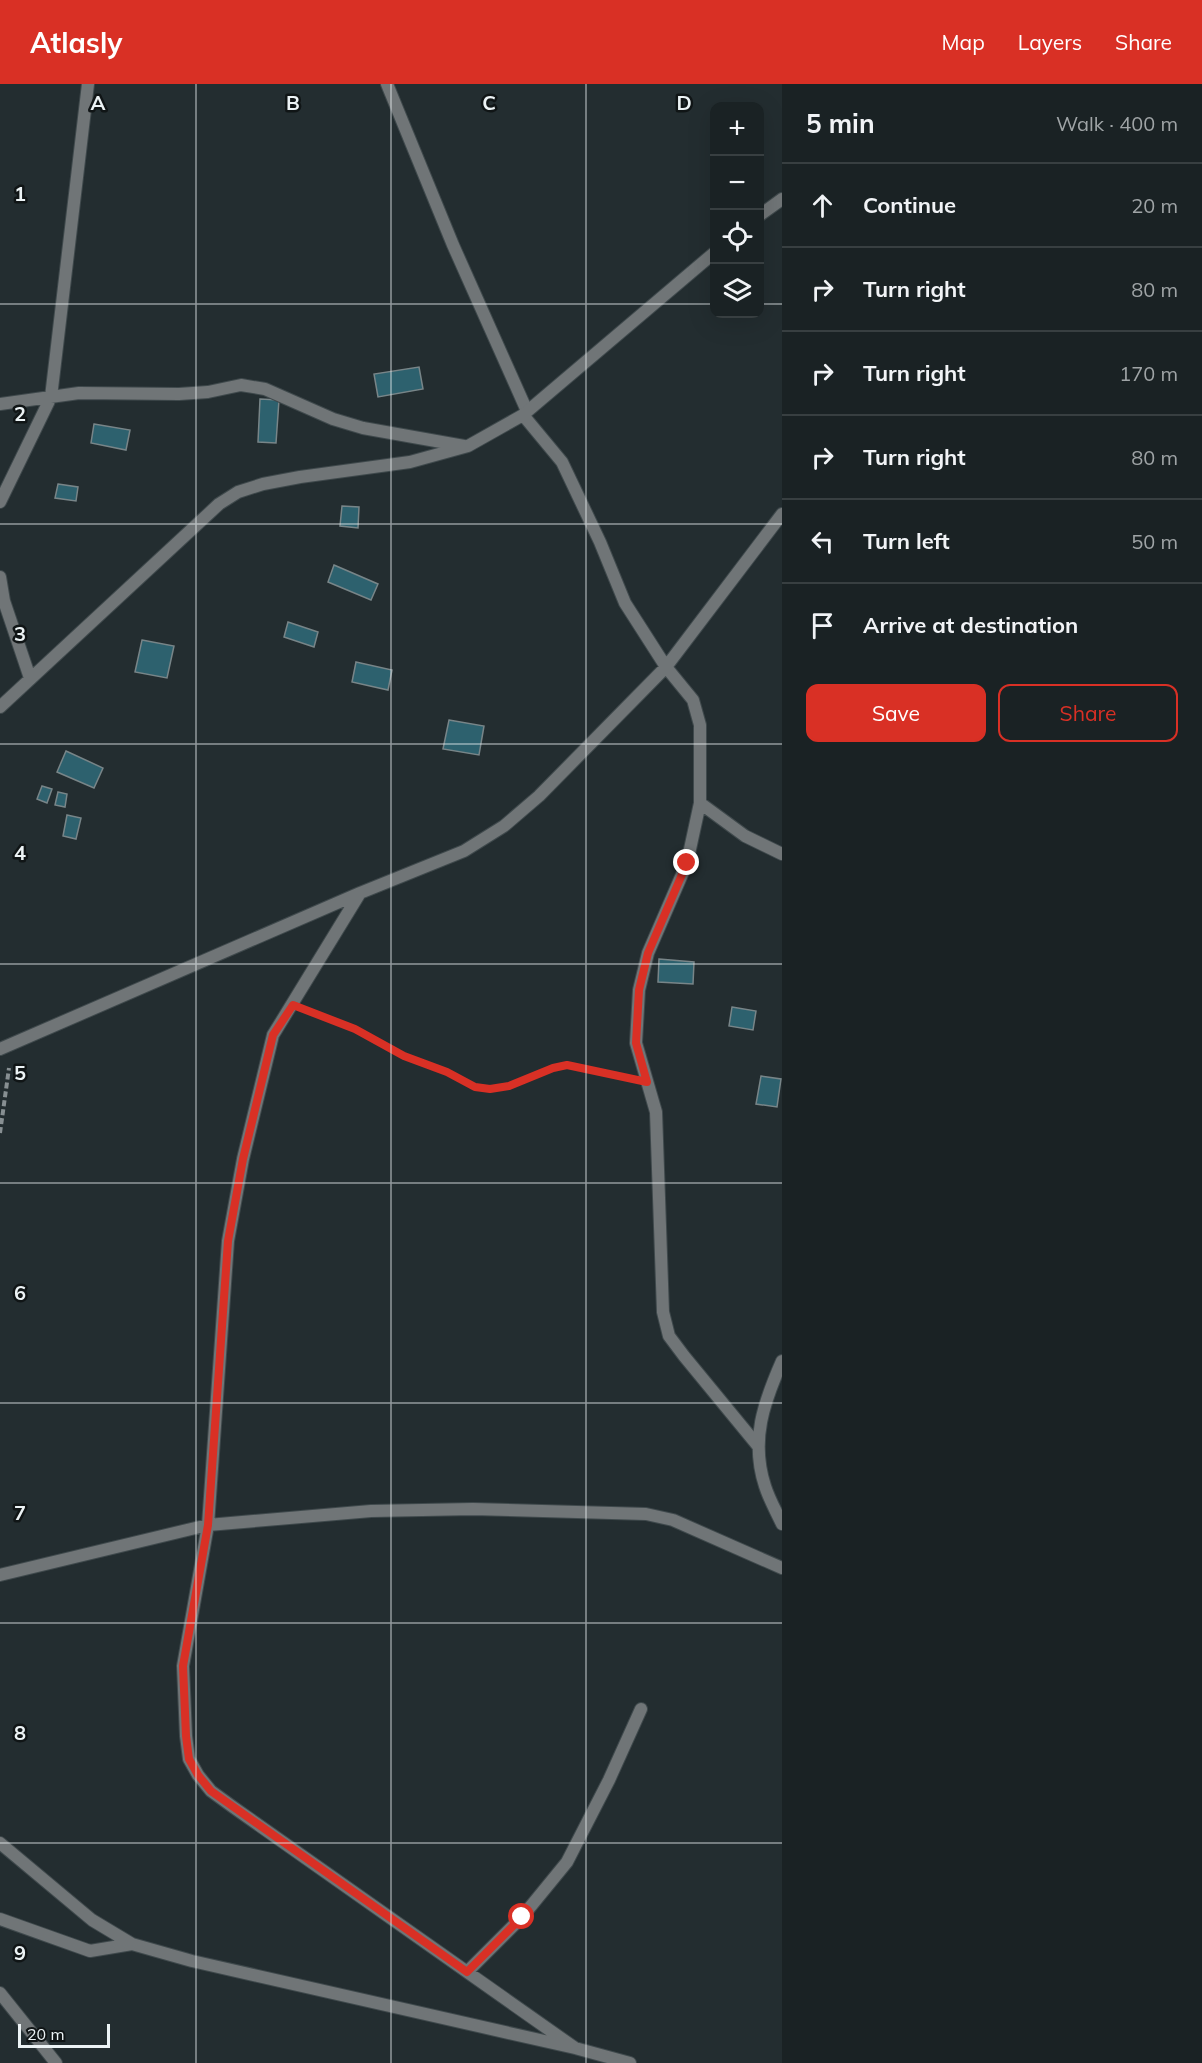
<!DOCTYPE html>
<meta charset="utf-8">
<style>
body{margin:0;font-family:Mulish,sans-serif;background:#232a2c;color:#f1f3f6}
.controls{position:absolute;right:18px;top:18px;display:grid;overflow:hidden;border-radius:12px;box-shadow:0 6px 24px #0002}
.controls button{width:54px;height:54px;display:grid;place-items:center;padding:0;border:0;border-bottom:2px solid #383f41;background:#1a2224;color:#f1f3f6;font:30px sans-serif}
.scale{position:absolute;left:18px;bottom:15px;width:92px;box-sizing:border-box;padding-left:6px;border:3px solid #ecf3f5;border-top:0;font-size:16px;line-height:21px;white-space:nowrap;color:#ecf3f5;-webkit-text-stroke:4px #101516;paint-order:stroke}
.stop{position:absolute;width:18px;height:18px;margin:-14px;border:4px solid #d93025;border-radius:50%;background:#fff}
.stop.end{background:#d93025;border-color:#fff;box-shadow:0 2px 6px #0008}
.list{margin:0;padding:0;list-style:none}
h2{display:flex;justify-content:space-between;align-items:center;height:78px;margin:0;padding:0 24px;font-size:26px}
h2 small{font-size:20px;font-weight:400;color:#9fa4a6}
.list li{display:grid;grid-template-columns:39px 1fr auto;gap:18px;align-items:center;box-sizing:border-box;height:84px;padding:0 24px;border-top:2px solid #383f41}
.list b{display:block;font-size:22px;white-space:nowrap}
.list em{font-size:20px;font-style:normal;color:#9fa4a6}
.actions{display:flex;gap:12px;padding:18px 24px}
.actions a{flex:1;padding:14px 0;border:2px solid #d93025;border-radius:12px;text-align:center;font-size:21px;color:#d93025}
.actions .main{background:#d93025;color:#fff}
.icon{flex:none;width:33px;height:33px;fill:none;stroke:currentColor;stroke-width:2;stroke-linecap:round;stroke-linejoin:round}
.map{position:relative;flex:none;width:782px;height:1979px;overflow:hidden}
header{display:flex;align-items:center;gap:36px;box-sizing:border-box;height:84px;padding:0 30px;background:#d93025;color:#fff}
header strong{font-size:28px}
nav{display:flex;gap:33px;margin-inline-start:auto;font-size:21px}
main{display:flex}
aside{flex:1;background:#1a2224}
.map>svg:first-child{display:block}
.building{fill:#2d616e;stroke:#788588;stroke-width:1.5}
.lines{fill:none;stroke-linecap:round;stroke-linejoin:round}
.lane-casing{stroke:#3f494c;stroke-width:14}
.street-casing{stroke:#3f494c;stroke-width:14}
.path{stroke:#878f92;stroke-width:4;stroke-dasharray:6 3;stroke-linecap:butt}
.lane{stroke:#707577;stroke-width:12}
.street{stroke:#707577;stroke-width:12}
.route{stroke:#d93025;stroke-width:8}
.grid{fill:none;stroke:#ecf3f5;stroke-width:1.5;stroke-opacity:0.55}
.grid-label{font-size:20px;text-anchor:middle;font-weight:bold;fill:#ecf3f5;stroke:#101516;stroke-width:5;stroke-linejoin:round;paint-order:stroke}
</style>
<header>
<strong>Atlasly</strong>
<nav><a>Map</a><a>Layers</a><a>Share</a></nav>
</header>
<main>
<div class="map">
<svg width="782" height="1979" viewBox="0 0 782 1979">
<rect width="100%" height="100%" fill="#232d30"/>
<path class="building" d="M419 283 423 305 378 313 374 290Z
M260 315 279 316 276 359 258 358Z
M94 340 130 346 126 366 91 359Z
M58 400 78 403 76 417 55 414Z
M342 422 359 423 358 444 340 442Z
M334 481 378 500 371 516 328 498Z
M288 538 318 548 314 563 284 553Z
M142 556 174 562 167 594 135 588Z
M356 578 392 586 388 606 352 598Z
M449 636 484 642 479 671 443 665Z
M66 667 103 684 94 704 57 688Z
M42 702 52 705 47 719 37 715Z
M58 708 67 710 65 723 55 721Z
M67 731 81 734 76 755 63 752Z
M659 875 694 878 693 900 658 898Z
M732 923 756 927 753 946 729 942Z
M761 992 781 995 777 1023 756 1020Z"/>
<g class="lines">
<g class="lane-casing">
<path id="lane" d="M387 0 453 161 527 327"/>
</g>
<g class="street-casing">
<path id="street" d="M760 131 782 115
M0 320 79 309 179 310 208 308 241 301 265 305 333 335 363 344 464 362
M523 331 562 378 600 458 625 519 666 583 693 616 700 641V719L687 779 648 869 639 906 636 959 656 1028 663 1228 669 1252 684 1272 758 1362
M0 418 51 313 88 0
M0 493 4 517 30 594
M0 623 219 420 238 408 263 400 300 393 410 378 468 362 523 331 714 169
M700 719 745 752 782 770
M360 809 273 951 243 1075 228 1157 208 1441 183 1582 186 1652 189 1675 198 1691 211 1707 233 1723 575 1964
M0 965 360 809 464 767 504 742 539 712 666 583 782 430
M782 1277C764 1318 750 1356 765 1402 769 1415 776 1427 782 1440
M0 1491 208 1441 371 1427 473 1425 646 1430 673 1436 782 1484
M0 1759 92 1836 132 1860 192 1877 575 1964 630 1979
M0 1835 90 1867 132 1860
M467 1888 522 1833 567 1778 609 1696 641 1625
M0 1909 56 1979"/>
</g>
<path class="path" d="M311 928 355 945 403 972 447 988 475 1003 490 1005 509 1002 553 984 567 981 623 993
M0 1049 9 984"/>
<use href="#lane" class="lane"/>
<use href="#street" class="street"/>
</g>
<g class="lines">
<path class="route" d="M522 1833 467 1888 211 1707 198 1691 189 1675 186 1652 183 1582 208 1441 228 1157 243 1075 273 951 293 921 355 945 404 972 447 988 475 1003 490 1005 509 1002 553 984 567 981 647 998 636 959 639 906 648 869 687 779"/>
</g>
<path class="grid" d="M196 0V1979M391 0V1979M586 0V1979M0 220H714M760 220H782M0 440H782M0 660H782M0 880H782M0 1099H782M0 1319H782M0 1539H782M0 1759H782"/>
<g class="grid-label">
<text x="98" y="26">A</text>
<text x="293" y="26">B</text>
<text x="489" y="26">C</text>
<text x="684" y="26">D</text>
<text x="20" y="117">1</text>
<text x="20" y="337">2</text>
<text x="20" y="557">3</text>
<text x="20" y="776">4</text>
<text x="20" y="996">5</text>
<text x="20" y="1216">6</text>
<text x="20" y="1436">7</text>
<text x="20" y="1656">8</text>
<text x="20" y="1876">9</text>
</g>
</svg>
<div class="controls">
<button>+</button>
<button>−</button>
<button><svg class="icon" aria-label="locate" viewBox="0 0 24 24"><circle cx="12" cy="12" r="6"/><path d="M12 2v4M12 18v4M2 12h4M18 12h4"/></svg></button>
<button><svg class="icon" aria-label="layers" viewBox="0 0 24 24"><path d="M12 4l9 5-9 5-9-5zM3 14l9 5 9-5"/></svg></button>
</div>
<div class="scale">20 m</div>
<div class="stop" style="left:522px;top:1833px"></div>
<div class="stop end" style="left:687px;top:779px"></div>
</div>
<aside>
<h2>5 min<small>Walk · 400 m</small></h2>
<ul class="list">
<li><svg class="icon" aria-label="ahead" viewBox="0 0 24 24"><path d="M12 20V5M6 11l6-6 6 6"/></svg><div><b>Continue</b></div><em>20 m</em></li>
<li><svg class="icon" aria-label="right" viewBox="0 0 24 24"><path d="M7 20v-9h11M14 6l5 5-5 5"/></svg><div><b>Turn right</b></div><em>80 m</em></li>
<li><svg class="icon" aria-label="right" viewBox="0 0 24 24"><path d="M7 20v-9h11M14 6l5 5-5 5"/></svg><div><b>Turn right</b></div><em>170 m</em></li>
<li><svg class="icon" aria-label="right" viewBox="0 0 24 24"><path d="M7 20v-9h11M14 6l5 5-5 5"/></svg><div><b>Turn right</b></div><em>80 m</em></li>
<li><svg class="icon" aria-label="left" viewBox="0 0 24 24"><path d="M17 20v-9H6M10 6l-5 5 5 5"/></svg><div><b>Turn left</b></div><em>50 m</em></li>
<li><svg class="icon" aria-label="arrive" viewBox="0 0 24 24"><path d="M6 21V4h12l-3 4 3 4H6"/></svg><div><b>Arrive at destination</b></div></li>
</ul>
<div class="actions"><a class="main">Save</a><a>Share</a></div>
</aside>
</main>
